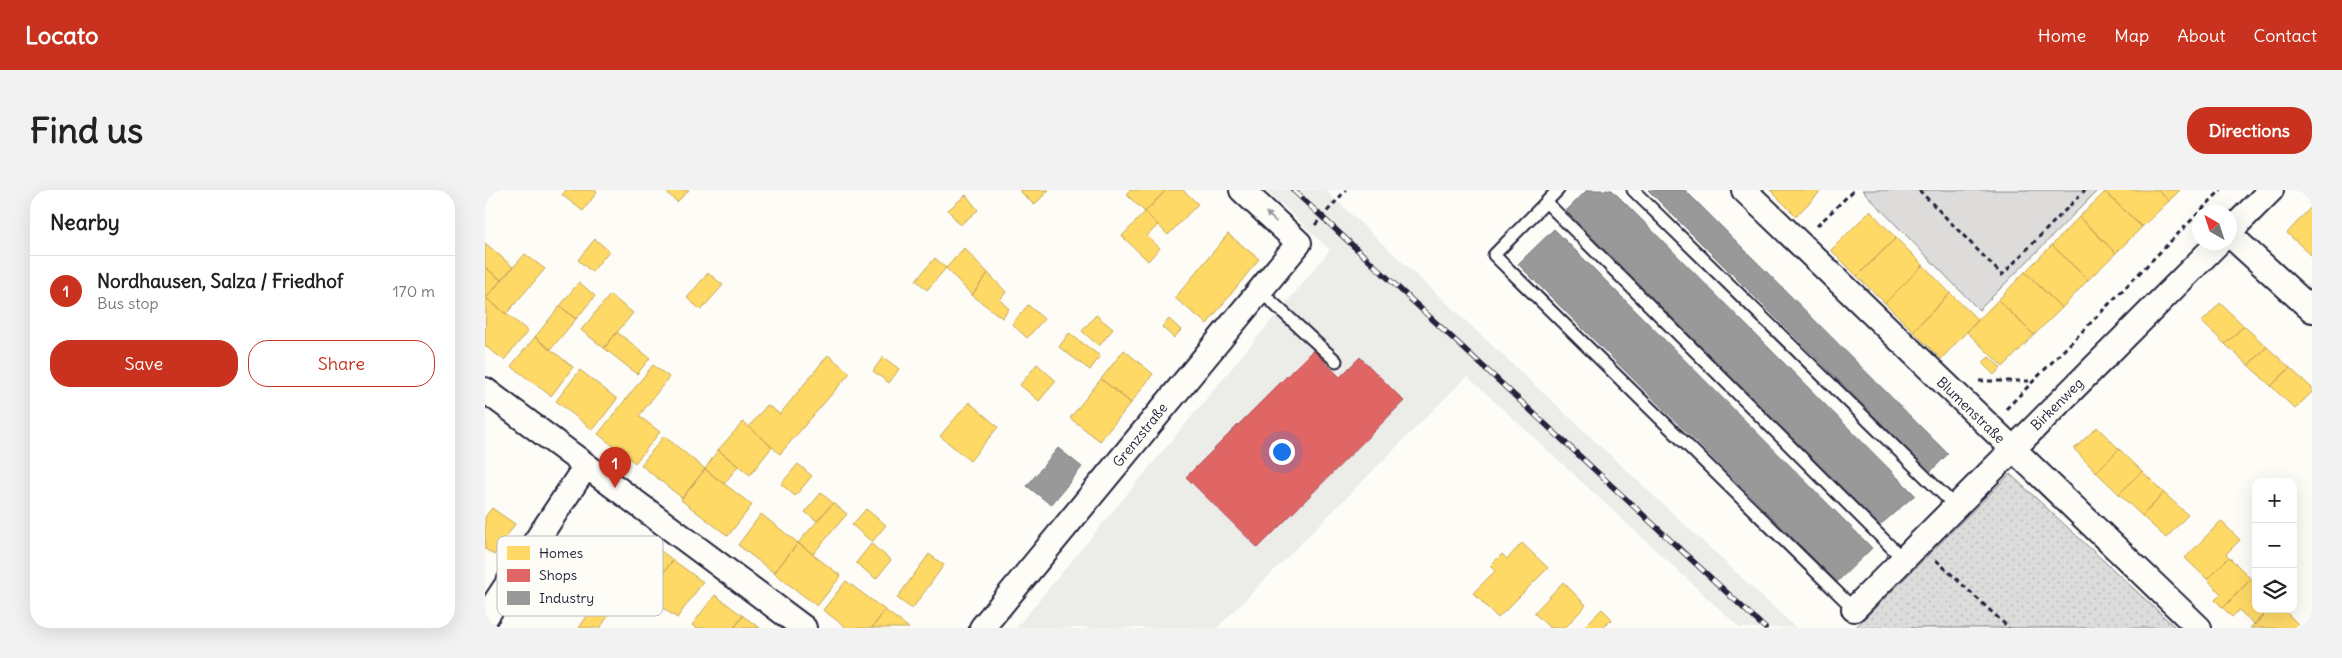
<!DOCTYPE html>
<meta charset="utf-8">
<style>
body{margin:0;font-family:Delius,sans-serif;background:#f2f2f2;color:#222}
.controls{position:absolute;right:15px;bottom:15px;display:grid;overflow:hidden;border-radius:10px;box-shadow:0 5px 20px #0002}
.controls button{width:45px;height:45px;display:grid;place-items:center;padding:0;border:0;border-bottom:1px solid #e0e0e0;background:#fff;color:#222;font:25px sans-serif}
.compass{position:absolute;left:1707px;top:15px;width:45px;height:45px;border-radius:50%;background:#fff;box-shadow:0 5px 20px #0002;rotate:321deg}
.you{position:absolute;left:796px;top:261px;width:18px;height:18px;margin:-12px;border:4px solid #fff;border-radius:50%;background:#1a73e8;box-shadow:0 0 0 8px #1a73e833}
.badge{display:grid;place-items:center;width:32px;height:32px;border-radius:50%;background:#c8321e;color:#fff;font-size:16px;font-weight:700}
.pin{position:absolute;translate:-50% -41px;filter:drop-shadow(0 1px 2px #0008)}
.pin::after{content:'';position:absolute;top:26px;width:18px;height:15px;background:inherit;clip-path:polygon(0 0,100% 0,50% 100%)}
.list{margin:0;padding:0;list-style:none}
h2{display:flex;justify-content:space-between;align-items:center;height:65px;margin:0;padding:0 20px;font-size:21px}
h2 small{font-size:16px;font-weight:400;color:#767676}
.list li{display:grid;grid-template-columns:32px 1fr auto;gap:15px;align-items:center;box-sizing:border-box;height:70px;padding:0 20px;border-top:1px solid #e0e0e0}
.list b{display:block;font-size:19px;white-space:nowrap}
.list p{margin:0;font-size:16px;white-space:nowrap;color:#767676}
.list em{font-size:16px;font-style:normal;color:#767676}
.actions{display:flex;gap:10px;padding:15px 20px}
.actions a{flex:1;padding:11px 0;border:1px solid #c8321e;border-radius:20px;text-align:center;font-size:18px;color:#c8321e}
.actions .main{background:#c8321e;color:#fff}
.icon{flex:none;width:28px;height:28px;fill:none;stroke:currentColor;stroke-width:2;stroke-linecap:round;stroke-linejoin:round}
.map{position:relative;flex:none;width:1827px;height:438px;overflow:hidden;border-radius:20px}
header{display:flex;align-items:center;gap:30px;box-sizing:border-box;height:70px;padding:0 25px;background:#c8321e;color:#fff}
header strong{font-size:24px}
nav{display:flex;gap:28px;margin-inline-start:auto;font-size:18px}
.intro{display:flex;align-items:center;justify-content:space-between;box-sizing:border-box;height:120px;padding:0 30px}
h1{margin:0;font-size:35px}
.button{padding:12px 22px;border-radius:20px;background:#c8321e;color:#fff;font-size:18px;font-weight:700}
main{display:flex;gap:30px;padding:0 30px}
aside{flex:1;background:#fff;border-radius:20px;box-shadow:0 5px 20px #0002}
.map>svg:first-child{display:block}
.built{fill:#ecece9}
.grass{fill:#dddcdb;stroke:#807f8b}
.garden{fill:url(#garden-dots);stroke:#807f8b}
.homes{fill:#ffd966;stroke:#bda259}
.shops{fill:#e06666;stroke:#a75259}
.industry{fill:#999;stroke:#75757d}
.lines{fill:none;stroke-linecap:round;stroke-linejoin:round}
.service-casing{stroke:#22223b;stroke-width:15}
.minor-casing{stroke:#22223b;stroke-width:28}
.path{stroke:#22223b;stroke-width:3;stroke-dasharray:5 4;stroke-linecap:butt}
.service{stroke:#fdfcf7;stroke-width:11}
.minor{stroke:#fdfcf7;stroke-width:24}
.rail-casing{stroke:#22223b;stroke-width:5.5}
.rail{stroke:#fdfcf7;stroke-width:4;stroke-dasharray:11;stroke-linecap:butt}
.oneway{fill:#9a9aa2}
.labels{text-anchor:middle;stroke-width:5;stroke-linejoin:round;paint-order:stroke}
.street-label{font-size:14px;fill:#22223b;stroke:#fdfcf7}
.key{fill:#fdfcf7;stroke:#bbbbbf;stroke-width:1}
.key-label{font-size:14px;fill:#22223b}
</style>
<header>
<strong>Locato</strong>
<nav><a>Home</a><a>Map</a><a>About</a><a>Contact</a></nav>
</header>
<div class="intro"><h1>Find us</h1><a class="button">Directions</a></div>
<main>
<aside>
<h2>Nearby<small></small></h2>
<ul class="list">
<li><span class="badge">1</span><div><b>Nordhausen, Salza / Friedhof</b><p>Bus stop</p></div><em>170 m</em></li>
</ul>
<div class="actions"><a class="main">Save</a><a>Share</a></div>
</aside>
<div class="map">
<svg width="1827" height="438" viewBox="0 0 1827 438">
<defs>
<pattern id="garden-dots" width="8" height="8" patternUnits="userSpaceOnUse" patternTransform="scale(1.25)"><rect width="8" height="8" fill="#dddcdb"/><path d="M2 2h.1M6 6h.1" fill="none" stroke="#bdbcbd" stroke-width="1.8" stroke-linecap="round"/></pattern>
</defs>
<rect width="100%" height="100%" fill="#fdfcf7"/>
<filter id="ink" filterUnits="userSpaceOnUse"><feTurbulence type="fractalNoise" baseFrequency=".02" numOctaves="2"/><feDisplacementMap in="SourceGraphic" scale="10" xChannelSelector="R" yChannelSelector="G"/><feConvolveMatrix kernelMatrix="1 2 1 2 8 2 1 2 1" color-interpolation-filters="sRGB"/></filter>
<g filter="url(#ink)">
<path class="built" d="M781 0H840L1311 438H1255L982 186 732 438H531L845 60Z"/>
<path class="grass" d="M1377 0H1613L1494 120Z"/>
<path class="garden" d="M1525 284 1691 438H1370Z"/>
<path class="homes" d="M81 0H109L112 2 98 21 77 5Z
M179 0H204L192 12Z
M534 0H564L549 15Z
M645 0H681L660 22 641 4Z
M681 0H698L713 14 683 45 660 22Z
M1285 0H1337L1311 26Z
M1621 0H1673L1684 11 1657 37 1620 2Z
M1673 0H1695L1684 11Z
M1620 2 1657 37 1631 63 1594 27Z
M481 5 493 20 475 35 463 20Z
M1827 16V66L1802 43Z
M1385 21 1411 48 1372 86 1346 60Z
M660 22 673 35 662 46 675 58 663 71 637 46Z
M1594 27 1631 63 1603 90 1567 55Z
M743 44 774 69 722 134 690 108Z
M1411 48 1438 75 1400 113 1372 86Z
M110 49 124 61 107 82 93 70Z
M0 53 28 77 16 90 0 77Z
M1567 55 1603 90 1577 118 1540 82Z
M479 58 503 83 487 105 461 78Z
M40 64 60 79 21 124 1 108Z
M450 68 461 78 442 100 431 90Z
M1438 75 1465 103 1428 141 1400 113Z
M0 77 16 90 1 108 0 107Z
M1540 82 1577 118 1549 145 1513 110Z
M223 83 238 95 216 120 202 108Z
M503 83 521 102 515 110 524 119 517 128 487 105Z
M94 92 110 106 91 129 75 116Z
M1465 103 1493 130 1456 169 1428 141Z
M125 105 148 123 119 158 96 140Z
M1 108 43 141 19 170 0 156Z
M1513 110 1549 145 1518 177 1482 142Z
M1735 113 1759 136 1740 154 1717 132Z
M543 115 559 129 542 148 527 134Z
M75 116 91 129 65 160 50 147Z
M611 125 628 139 614 156 597 141Z
M684 129 696 140 689 148 677 137Z
M1759 136 1782 157 1763 175 1740 154Z
M132 142 165 168 152 184 119 158Z
M584 143 615 166 605 180 574 157Z
M50 147 88 177 66 206 26 176Z
M1782 157 1805 178 1786 196 1763 175Z
M639 160 668 184 646 213 616 189Z
M343 165 365 183 295 264 264 237 282 215 295 224Z
M398 167 414 179 404 193 388 181Z
M1504 167 1516 178 1509 185 1497 173Z
M552 174 571 191 554 211 535 195Z
M168 175 184 187 154 226 175 242 150 273 113 244Z
M1805 178 1827 198V202L1810 219 1786 196Z
M95 180 132 209 108 240 71 211Z
M616 189 646 213 615 251 585 228Z
M484 212 513 237 485 271 455 246Z
M258 232 287 257 265 285 233 260Z
M1612 237 1634 259 1611 282 1589 259Z
M179 246 220 279 197 308 156 275Z
M1634 259 1657 281 1634 304 1611 282Z
M233 260 253 276 239 294 220 279Z
M313 274 327 286 310 306 296 294Z
M220 279 267 315 243 346 196 310Z
M1657 281 1679 303 1657 326 1634 304Z
M336 303 348 313 332 331 320 322Z
M1679 303 1703 325 1681 348 1657 326Z
M348 313 362 324 328 364 313 353Z
M7 318 30 334 9 365 0 359V327Z
M381 319 401 335 387 352 367 335Z
M276 324 313 353 289 383 253 355Z
M1736 331 1755 350 1741 364 1744 367 1722 389 1700 368Z
M157 347 188 370 161 406 130 383Z
M313 353 356 386 332 416 289 383Z
M1037 353 1063 378 1013 428 988 403 1010 381 1005 376 1017 364 1022 369Z
M386 354 406 370 391 389 371 373Z
M444 364 459 375 427 419 412 408Z
M1744 367 1766 389 1738 418 1730 410 1736 404 1722 389Z
M188 370 218 392 192 428 161 406Z
M1766 389 1771 393V419H1784L1770 435 1754 420 1747 427 1738 418Z
M361 391 400 420 387 438H362L338 420Z
M1078 392 1101 415 1080 438H1065L1049 423Z
M230 405 258 426 249 438H211L207 435Z
M113 410 127 420 115 438H94Z
M1117 419 1127 429 1118 438H1098Z
M1784 419H1798L1813 434 1809 438H1765Z
M400 420 424 438H387Z
M258 426 275 438H249Z"/>
<path class="shops" d="M828 160 855 187 875 167 919 211 773 358 701 287Z"/>
<path class="industry" d="M1102 0H1127L1430 305 1394 336 1081 21Z
M1163 0H1200L1463 264 1445 282Z
M1069 39 1387 358 1352 392 1033 74Z
M573 258 597 277 566 315 542 296Z"/>
<g class="lines">
<g class="service-casing">
<path id="service" d="M1073 0 1009 65 1369 419
M1148 0 1470 316
M1061 12 1418 369
M775 101 851 171"/>
</g>
<g class="minor-casing">
<path id="minor" d="M1259 0 1714 438
M1744 42 1786 0
M1744 44 1827 120
M0 200 319 438
M1369 419 1734 52
M0 428 101 276
M497 438 814 53 757 0"/>
</g>
<path class="path" d="M1434 0 1517 85 1600 0
M830 35 861 0
M1332 36 1369 0
M1494 191H1547
M1521 219 1736 0
M1451 370 1524 438"/>
<use href="#service" class="service"/>
<use href="#minor" class="minor"/>
<g class="rail-casing">
<path id="rail" d="M808 0 1280 438"/>
</g>
<use href="#rail" class="rail"/>
</g>
<defs><path id="oneway-solid" d="M-6-.8H1V-3.2L6.5 0L1 3.2V.8H-6Z" transform="scale(1.25)"/></defs>
<use class="oneway" href="#oneway-solid" transform="translate(786 27) rotate(-137)"/>
</g>
<g class="labels">
<g class="street-label">
<text transform="translate(1572 214) rotate(-45)" y="5">Birkenweg</text>
<text transform="translate(1486 220) rotate(44)" y="5">Blumenstraße</text>
<text transform="translate(655 245) rotate(-51)" y="5">Grenzstraße</text>
</g>
</g>
<rect x="12" y="346" width="166" height="80" rx="8" class="key"/>
<rect x="22" y="356" width="23" height="14" fill="#ffd966"/>
<rect x="22" y="379" width="23" height="13" fill="#e06666"/>
<rect x="22" y="401" width="23" height="14" fill="#999"/>
<g class="key-label">
<text x="54" y="368">Homes</text>
<text x="54" y="390">Shops</text>
<text x="54" y="413">Industry</text>
</g>
</svg>
<div class="controls">
<button>+</button>
<button>−</button>
<button><svg class="icon" aria-label="layers" viewBox="0 0 24 24"><path d="M12 4l9 5-9 5-9-5zM3 14l9 5 9-5"/></svg></button>
</div>
<svg class="compass" viewBox="-18 -18 36 36"><path d="M0-13l5 13h-10z" fill="#e53935"/><path d="M0 13l5-13h-10z" fill="#767676"/></svg>
<div class="you"></div>
<div class="pin badge" style="left:130px;top:298px">1</div>
</div>
</main>
